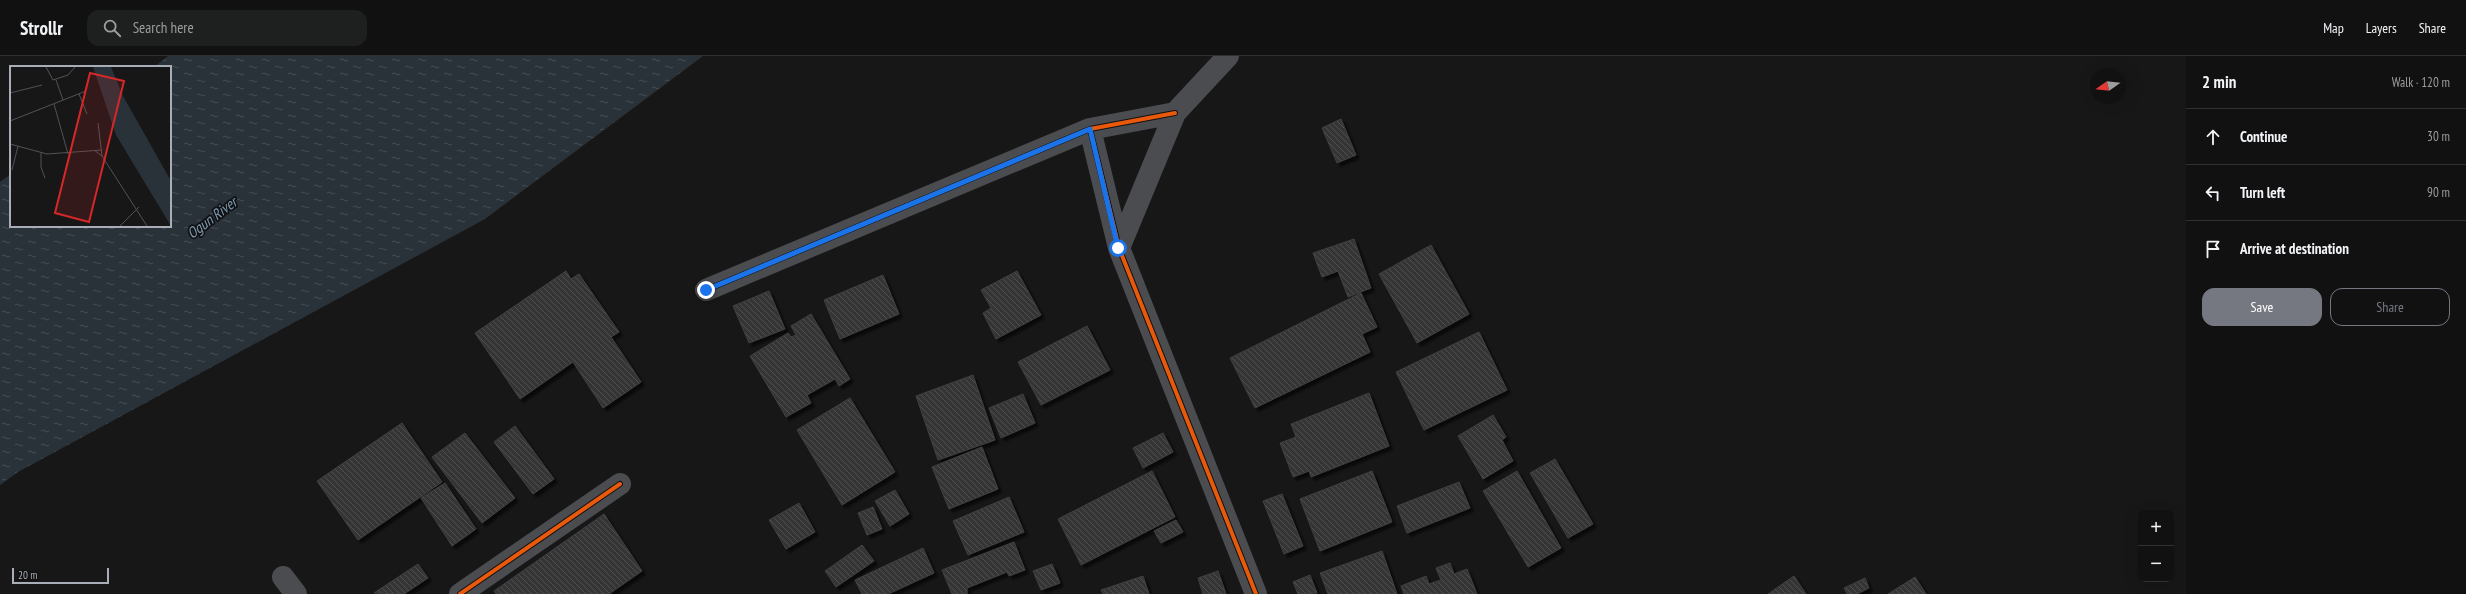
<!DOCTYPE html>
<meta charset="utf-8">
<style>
body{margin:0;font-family:"PT Sans Narrow",sans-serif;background:#1e1f1f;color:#f1f3f6}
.controls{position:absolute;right:12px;bottom:12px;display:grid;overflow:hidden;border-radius:8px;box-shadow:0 4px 16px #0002}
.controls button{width:36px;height:36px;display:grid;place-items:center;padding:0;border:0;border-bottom:1px solid #303131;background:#111;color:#f1f3f6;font:20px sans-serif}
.compass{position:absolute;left:2090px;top:12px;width:36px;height:36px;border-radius:50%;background:#111;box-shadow:0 4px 16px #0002;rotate:256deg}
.scale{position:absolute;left:12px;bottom:10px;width:97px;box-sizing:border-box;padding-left:4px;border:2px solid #a8adb8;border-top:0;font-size:11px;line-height:14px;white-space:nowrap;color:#a8adb8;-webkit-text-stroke:3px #111113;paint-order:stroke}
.stop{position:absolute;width:12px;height:12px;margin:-9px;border:3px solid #1a73e8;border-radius:50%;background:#fff}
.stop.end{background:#1a73e8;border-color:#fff;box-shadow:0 1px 4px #0008}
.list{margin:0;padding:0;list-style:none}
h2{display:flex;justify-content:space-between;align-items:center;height:52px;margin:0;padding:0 16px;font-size:17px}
h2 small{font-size:13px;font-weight:400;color:#9c9d9f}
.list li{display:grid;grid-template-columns:26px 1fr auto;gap:12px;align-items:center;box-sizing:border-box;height:56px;padding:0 16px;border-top:1px solid #303131}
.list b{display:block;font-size:15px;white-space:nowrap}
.list em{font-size:13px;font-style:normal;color:#9c9d9f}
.actions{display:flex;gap:8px;padding:12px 16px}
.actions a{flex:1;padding:9px 0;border:1px solid #757880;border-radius:12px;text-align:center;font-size:14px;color:#757880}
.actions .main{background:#757880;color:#fff}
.icon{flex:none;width:22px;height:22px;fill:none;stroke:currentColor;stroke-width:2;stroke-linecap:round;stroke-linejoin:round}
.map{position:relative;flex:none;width:2186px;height:538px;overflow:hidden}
header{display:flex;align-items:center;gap:24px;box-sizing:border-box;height:56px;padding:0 20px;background:#111;border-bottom:1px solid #303131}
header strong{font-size:19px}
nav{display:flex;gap:22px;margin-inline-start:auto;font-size:14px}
.search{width:280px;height:36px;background:#1e1f1f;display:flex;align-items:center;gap:10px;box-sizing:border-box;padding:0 14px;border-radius:12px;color:#9c9d9f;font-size:15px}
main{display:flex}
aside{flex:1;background:#111}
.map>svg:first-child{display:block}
.water{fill:url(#water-ripples)}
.building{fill:url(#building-back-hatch);stroke:#3f4043;filter:url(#shadow)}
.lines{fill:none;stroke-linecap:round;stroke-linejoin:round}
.minor{stroke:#4b4c50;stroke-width:22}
.cycleway-casing{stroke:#111113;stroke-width:6}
.cycleway{stroke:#e8590c;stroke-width:4}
.route{stroke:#1a73e8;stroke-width:5}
.labels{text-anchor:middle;stroke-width:3.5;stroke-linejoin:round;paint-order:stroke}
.water-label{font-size:15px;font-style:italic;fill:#7f9bb3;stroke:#111113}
.inset-road{fill:none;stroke:#515357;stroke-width:1}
.view{fill:#d62828;fill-opacity:0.15;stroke:#d62828;stroke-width:2}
.inset-edge{fill:none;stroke:#a8adb8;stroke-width:2}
</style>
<header>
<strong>Strollr</strong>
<div class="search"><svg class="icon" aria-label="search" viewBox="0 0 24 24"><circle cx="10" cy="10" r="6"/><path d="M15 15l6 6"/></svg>Search here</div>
<nav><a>Map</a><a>Layers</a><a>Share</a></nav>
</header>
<main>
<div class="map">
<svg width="2186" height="538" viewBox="0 0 2186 538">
<defs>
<pattern id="water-ripples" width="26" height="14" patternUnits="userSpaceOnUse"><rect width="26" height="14" fill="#2a3239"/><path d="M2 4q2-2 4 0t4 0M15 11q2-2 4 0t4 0" fill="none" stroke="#464d54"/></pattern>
<pattern id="building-back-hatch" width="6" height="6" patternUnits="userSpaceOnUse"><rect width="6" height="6" fill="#353536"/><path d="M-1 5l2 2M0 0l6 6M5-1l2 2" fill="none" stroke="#4f5051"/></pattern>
<filter id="shadow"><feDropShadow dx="3.5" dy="3.5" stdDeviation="1" flood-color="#0009"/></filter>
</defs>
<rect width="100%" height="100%" fill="#171717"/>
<path class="water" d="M168 0H703L485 163 18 416 0 429V126L11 118V170H170V11H154Z"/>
<path class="building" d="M1341 63 1356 99 1337 107 1322 72Z
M1354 183 1371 232 1348 241 1338 215 1322 221 1313 197Z
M1431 189 1469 258 1417 287 1379 218Z
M566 215 571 223 579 218 619 276 611 281 641 326 603 352 573 306 520 343 475 277Z
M1017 215 1041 259 996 283 983 257 991 252 981 234Z
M883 219 899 258 840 283 824 244Z
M769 235 785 273 749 287 733 250Z
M1361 237 1377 271 1362 278 1370 296 1255 352 1230 302Z
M811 258 850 323 839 330 835 323 807 339 811 347 786 361 750 300 788 277 791 281 796 279 791 270Z
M1087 270 1110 314 1041 349 1018 306Z
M1479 276 1507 334 1424 374 1396 316Z
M973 319 995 384 938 404 916 340Z
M1369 337 1389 390 1311 421 1309 415 1293 421 1280 387 1296 381 1291 368Z
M1023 338 1035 367 1001 382 989 352Z
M850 342 895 416 842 449 797 374Z
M1493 359 1506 381 1502 384 1513 405 1483 423 1458 380Z
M402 367 442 426 358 484 317 425Z
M515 370 554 423 533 438 494 386Z
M465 377 515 442 482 467 432 401Z
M1163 377 1173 396 1143 412 1133 392Z
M982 391 998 433 949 453 932 411Z
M1555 403 1593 468 1568 482 1530 417Z
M1152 415 1175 461 1081 509 1058 463Z
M1372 415 1392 466 1320 495 1300 443Z
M1517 415 1561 492 1528 511 1483 435Z
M1459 426 1470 452 1407 477 1397 450Z
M445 427 476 473 452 490 421 442Z
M895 434 909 458 890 470 875 445Z
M1282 438 1303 490 1284 498 1263 445Z
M1009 441 1024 476 968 499 953 465Z
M799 447 815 476 786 493 769 464Z
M873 451 882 473 867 479 858 457Z
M604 458 642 515 609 538H496L494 535Z
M1176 464 1183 476 1161 487 1154 475Z
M1014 486 1025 514 1009 520 1007 516 967 532V538H952L942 514Z
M862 489 874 505 836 531 825 515Z
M923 492 934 517 888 538H862L855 524Z
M1382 495 1397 538H1328L1320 517Z
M1450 507 1454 518 1467 513 1477 538H1404L1401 530 1426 520 1429 528 1441 524 1436 512Z
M418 508 428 522 404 538 374 537Z
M1052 508 1060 527 1041 534 1033 515Z
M1218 515 1226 538H1203L1198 522Z
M1310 519 1317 537 1298 538 1293 526Z
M1143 520 1149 538H1103L1101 534Z
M1794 520 1806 538H1768Z
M1915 521 1926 538H1888Z
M1865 522 1869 532 1857 538H1847L1844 532Z"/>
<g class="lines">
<path class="minor" d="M1090 73 1119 192 1256 538
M1119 192 1175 57 1228 0
M706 234 1090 73 1175 57
M283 521 296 538
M460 538 620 428"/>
<g class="cycleway-casing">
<path id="cycleway" d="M1090 73 1119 192 1256 538
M706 234 1090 73 1175 57
M460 538 620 428"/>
</g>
<use href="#cycleway" class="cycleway"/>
</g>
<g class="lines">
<path class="route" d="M706 234 1090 73 1118 192"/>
</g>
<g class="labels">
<g class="water-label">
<text transform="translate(212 162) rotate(-37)" y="5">Ogun River</text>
</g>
</g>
<g transform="translate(10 10)">
<rect width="161" height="161" fill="#171717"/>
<path d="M83 1H101L113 30 161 115V160L106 69Z" fill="#2a3239"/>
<path class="inset-road" d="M36 1 43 14 58 9 65 1M46 14 53 34M0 27 32 19M69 28 77 48M44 38 58 88M0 55 76 25M88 57 92 90M0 78 37 88 92 84M84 84 92 90 137 160M31 87V101L35 112M2 104 8 80M110 160 129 141"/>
<path class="view" d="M80 7 114 15 79 156 45 147Z"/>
<rect width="161" height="161" class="inset-edge"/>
</g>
</svg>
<div class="controls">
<button>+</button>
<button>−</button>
</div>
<svg class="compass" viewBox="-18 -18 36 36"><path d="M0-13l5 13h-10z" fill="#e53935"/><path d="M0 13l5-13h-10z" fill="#9c9d9f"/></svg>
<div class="scale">20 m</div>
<div class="stop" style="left:1118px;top:192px"></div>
<div class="stop end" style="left:706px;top:234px"></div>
</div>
<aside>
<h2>2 min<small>Walk · 120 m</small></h2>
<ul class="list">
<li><svg class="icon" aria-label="ahead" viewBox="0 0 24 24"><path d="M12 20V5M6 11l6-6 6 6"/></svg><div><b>Continue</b></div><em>30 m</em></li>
<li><svg class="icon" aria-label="left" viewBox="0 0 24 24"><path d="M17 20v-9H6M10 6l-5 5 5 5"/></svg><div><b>Turn left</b></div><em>90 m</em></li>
<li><svg class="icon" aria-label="arrive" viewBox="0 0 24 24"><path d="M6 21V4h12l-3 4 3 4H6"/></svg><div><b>Arrive at destination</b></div></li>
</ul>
<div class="actions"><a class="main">Save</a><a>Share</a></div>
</aside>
</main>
